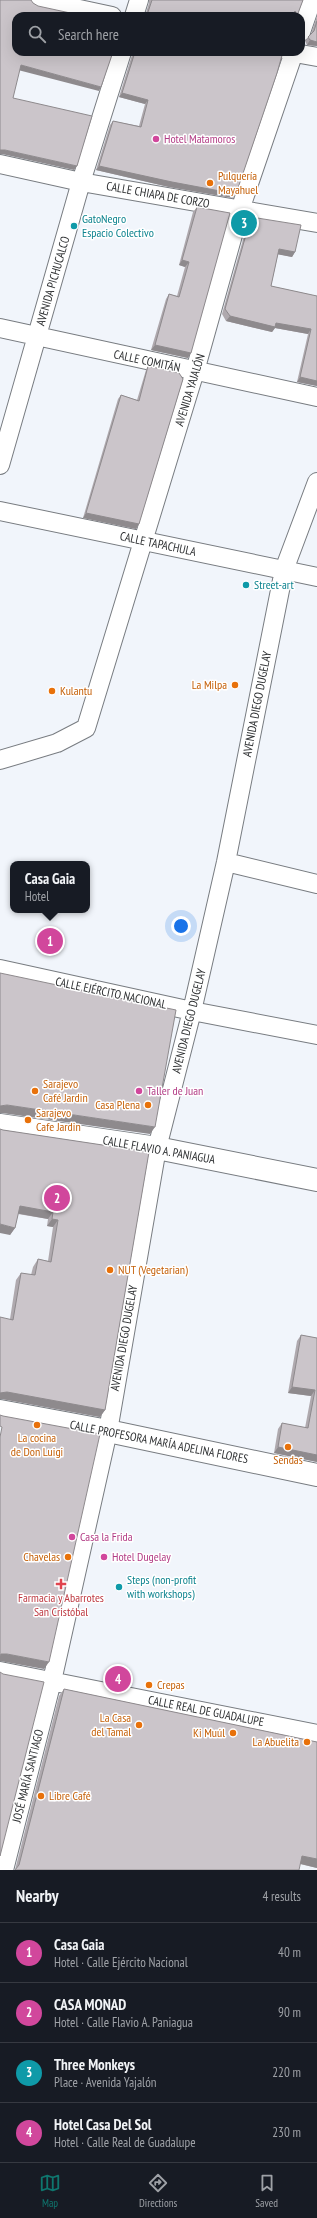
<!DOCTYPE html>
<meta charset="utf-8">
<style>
body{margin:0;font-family:"PT Sans Narrow",sans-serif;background:#20242c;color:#f1f3f6}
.you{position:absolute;left:181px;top:926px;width:14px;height:14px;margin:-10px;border:3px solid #fff;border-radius:50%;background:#1a73e8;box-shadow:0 0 0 6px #1a73e833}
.badge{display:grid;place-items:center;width:26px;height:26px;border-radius:50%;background:#0f766e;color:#fff;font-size:13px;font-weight:700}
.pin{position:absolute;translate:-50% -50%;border:2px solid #fff;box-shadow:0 1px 4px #0006}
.popup{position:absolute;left:10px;top:861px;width:80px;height:52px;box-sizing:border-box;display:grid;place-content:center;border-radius:8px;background:#171b24;filter:drop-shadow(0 1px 3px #0005);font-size:13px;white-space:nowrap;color:#9ea1a6}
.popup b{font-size:15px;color:#f1f3f6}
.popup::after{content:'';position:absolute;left:50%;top:100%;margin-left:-8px;border:8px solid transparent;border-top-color:#171b24}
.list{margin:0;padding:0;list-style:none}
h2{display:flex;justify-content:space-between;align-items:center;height:52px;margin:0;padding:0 16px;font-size:17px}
h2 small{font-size:13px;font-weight:400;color:#9ea1a6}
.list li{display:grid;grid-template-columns:26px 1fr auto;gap:12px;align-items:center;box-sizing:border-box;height:60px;padding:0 16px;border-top:1px solid #363941}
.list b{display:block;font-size:15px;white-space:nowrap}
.list p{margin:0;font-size:13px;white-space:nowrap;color:#9ea1a6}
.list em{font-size:13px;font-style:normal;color:#9ea1a6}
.icon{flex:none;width:22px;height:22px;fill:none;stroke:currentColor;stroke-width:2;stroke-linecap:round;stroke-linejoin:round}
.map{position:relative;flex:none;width:317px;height:1870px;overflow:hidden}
.search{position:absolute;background:#171b24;box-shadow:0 4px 16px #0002;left:12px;right:12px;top:12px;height:44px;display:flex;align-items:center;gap:10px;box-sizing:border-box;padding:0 14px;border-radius:12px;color:#9ea1a6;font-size:15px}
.sheet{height:292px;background:#171b24}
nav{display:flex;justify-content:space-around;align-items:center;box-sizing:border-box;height:56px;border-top:1px solid #363941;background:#171b24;font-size:11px;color:#9ea1a6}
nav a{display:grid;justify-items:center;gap:2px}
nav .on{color:#0f766e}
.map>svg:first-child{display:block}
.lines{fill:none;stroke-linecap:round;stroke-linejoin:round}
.street-casing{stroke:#787c81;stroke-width:20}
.secondary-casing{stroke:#787c81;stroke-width:24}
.street{stroke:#fff;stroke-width:18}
.secondary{stroke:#fff;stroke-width:22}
.wall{fill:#afa9ae}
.shaded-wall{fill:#8e8a8d}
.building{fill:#cbc5ca;stroke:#8e8a8d}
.hotel-dot{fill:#d1479c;stroke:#fff;stroke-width:1.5}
.food-dot{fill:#e8710a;stroke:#fff;stroke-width:1.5}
.culture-dot{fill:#0f9aa8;stroke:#fff;stroke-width:1.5}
.health-dot{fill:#e0444e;stroke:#fff;stroke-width:1.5}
.labels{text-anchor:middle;stroke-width:3;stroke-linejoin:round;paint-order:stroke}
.hotel-label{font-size:12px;fill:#b23c85;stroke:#fff;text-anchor:start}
.food-label{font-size:12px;fill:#c56008;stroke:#fff;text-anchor:start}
.street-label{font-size:12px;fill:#2e3032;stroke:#fff}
.culture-label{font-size:12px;fill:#0d838f;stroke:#fff;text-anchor:start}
.health-label{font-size:12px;fill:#be3a42;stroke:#fff}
</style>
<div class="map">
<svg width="317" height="1870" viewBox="0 0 317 1870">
<rect width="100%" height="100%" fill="#f1f5fb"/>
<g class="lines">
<g class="street-casing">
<path id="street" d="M37 0 112 16
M134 16 139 0
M301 32 312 0
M289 52 317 57
M0 164 81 182 317 223
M0 328 317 397
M0 465 81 182 122 52
M0 511 317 577
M0 760 57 743 86 728 195 371 240 210 294 52
M226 862 317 884
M0 969 192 1011 317 1035
M0 1671 317 1734
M4 1870 52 1681 108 1431 157 1148 192 1011 226 862 284 570 317 482"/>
</g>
<g class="secondary-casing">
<path id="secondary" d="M0 1125 157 1148 317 1180
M0 1411 108 1431 317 1475"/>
</g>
<use href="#street" class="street"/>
<use href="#secondary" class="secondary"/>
</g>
<path class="wall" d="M149 0H303L297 16H145L149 3Z
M317 16V46L307 45 305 41 311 34Z
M131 52H283L236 194 233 198 169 187 96 170 110 125 113 121 139 126 145 104 119 97 132 55Z
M197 207 188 358 151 350 166 299 169 294 177 296 185 267 179 265 193 212Z
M251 217 295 252 292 257 278 254 271 286 317 296V386L297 382 308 334 275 328 272 332 226 321 222 314 248 222Z
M148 366 139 524 136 529 83 518 118 399 121 395 137 400 146 370Z
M3 1130 149 1152 105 1410 100 1417 2 1399 10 1319 16 1280 21 1273 31 1275 33 1267 38 1259 48 1261 53 1227 47 1226 48 1219 18 1214 15 1228 10 1235Z
M301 1335 317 1338V1462L274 1453 278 1429 282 1423 305 1428 311 1396 288 1393 297 1341Z
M64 1689 317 1742V1868L300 1864 15 1870 59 1696Z"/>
<path class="shaded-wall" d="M310 40 317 42V46L307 45Z
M21 65 101 87 99 91 18 70Z
M122 93 148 100 145 104 119 97Z
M0 150H5L77 166 74 170 2 154H0Z
M99 166 236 194 233 198 169 187 96 170Z
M279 249 295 252 292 257 276 254Z
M182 260 189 262 185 267 179 265Z
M230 316 276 323 311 329 308 334 275 328 272 332 226 321Z
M155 345 191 353 188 358 151 350Z
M300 377 317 381V386L297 382Z
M86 513 139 524 136 529 83 518Z
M7 1105 155 1127 150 1134 2 1113H0V1106Z
M20 1206 53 1212 48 1219 15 1213Z
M52 1219 58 1220 53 1227 47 1226Z
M0 1224 15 1228 10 1235 0 1233Z
M292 1387 315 1390 311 1396 288 1393Z
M0 1392H7L105 1410 100 1417 2 1399H0Z
M278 1447 317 1455V1462L274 1453Z
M1 1654H7L49 1662 44 1669 0 1661V1656Z
M302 1856 317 1859V1868L297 1863Z"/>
<path class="building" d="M0 0H31L33 3 38 6 84 16H16V52H113L101 87 21 65 13 98 92 116 77 166 5 150H0Z
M152 0H303L297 16 295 11 293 16H146L147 15Z
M317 21V42L310 40 308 37 314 31Z
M135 52H283L277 73 236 194 172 182 99 166 113 121 141 127 148 100 122 93Z
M197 207 230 213 191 353 155 345 169 294 179 297 189 262 182 260Z
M251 217 301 225 295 252 279 249 271 286 317 296V381L300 377 311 329 276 323 275 327 230 316 225 309Z
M148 366 179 373 183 379 139 524 86 513 121 395 139 401Z
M0 973 176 1010 155 1127 7 1105 0 1106Z
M0 1129 3 1130 149 1152 105 1410 7 1392 0 1393V1317L13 1320 21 1273 35 1275 38 1259 51 1262 58 1220 52 1219 53 1212 20 1206 15 1228 0 1224Z
M301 1335 317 1338V1455L278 1447 282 1423 308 1428 315 1390 292 1387Z
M0 1415 3 1416 100 1434 49 1662 7 1654H1L0 1656V1437L2 1427 0 1426Z
M0 1672 3 1674 44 1682 0 1856Z
M64 1689 317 1742V1859L302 1856 299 1870H15L19 1865Z"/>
<g class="hotel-dot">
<circle cx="156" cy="139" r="4"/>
<circle cx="139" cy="1091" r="4"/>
<circle cx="72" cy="1537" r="4"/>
<circle cx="104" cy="1557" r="4"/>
</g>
<g class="food-dot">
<circle cx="210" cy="183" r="4"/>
<circle cx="235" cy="685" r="4"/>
<circle cx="52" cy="691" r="4"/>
<circle cx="35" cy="1091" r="4"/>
<circle cx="148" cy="1105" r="4"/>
<circle cx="28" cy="1120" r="4"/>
<circle cx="110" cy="1270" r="4"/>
<circle cx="37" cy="1425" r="4"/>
<circle cx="288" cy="1447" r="4"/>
<circle cx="68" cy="1557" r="4"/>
<circle cx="149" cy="1685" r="4"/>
<circle cx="139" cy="1725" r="4"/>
<circle cx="233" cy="1733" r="4"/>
<circle cx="307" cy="1742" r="4"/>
<circle cx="41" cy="1796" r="4"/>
</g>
<g class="culture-dot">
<circle cx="74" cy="226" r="4"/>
<circle cx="246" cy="585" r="4"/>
<circle cx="119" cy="1587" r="4"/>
</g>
<path class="health-dot" d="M59 1578h4v4h4v4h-4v4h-4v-4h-4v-4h4z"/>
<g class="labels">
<g class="hotel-label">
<text x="164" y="143">Hotel Matamoros</text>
<text x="147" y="1095">Taller de Juan</text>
<text x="80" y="1541">Casa la Frida</text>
<text x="112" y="1561">Hotel Dugelay</text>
</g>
<g class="food-label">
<text x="218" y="180">Pulquería<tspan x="218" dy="14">Mayahuel</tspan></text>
<text x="227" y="689" text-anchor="end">La Milpa</text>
<text x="60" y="695">Kulantu</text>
<text x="43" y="1088">Sarajevo<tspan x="43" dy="14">Café Jardin</tspan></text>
<text x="140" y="1109" text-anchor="end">Casa Plena</text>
<text x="36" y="1117">Sarajevo<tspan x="36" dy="14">Cafe Jardin</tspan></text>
<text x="118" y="1274">NUT (Vegetarian)</text>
<text x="37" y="1442" text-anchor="middle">La cocina<tspan x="37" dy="14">de Don Luigi</tspan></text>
<text x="288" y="1464" text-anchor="middle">Sendas</text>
<text x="60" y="1561" text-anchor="end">Chavelas</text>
<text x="157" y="1689">Crepas</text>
<text x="131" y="1722" text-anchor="end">La Casa<tspan x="131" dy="14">del Tamal</tspan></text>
<text x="225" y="1737" text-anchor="end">Ki Muúl</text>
<text x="299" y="1746" text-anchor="end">La Abuelita</text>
<text x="49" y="1800">Libre Café</text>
</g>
<g class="street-label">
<text transform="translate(158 195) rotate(10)" y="4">CALLE CHIAPA DE CORZO</text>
<text transform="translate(53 281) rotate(-74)" y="4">AVENIDA PICHUCALCO</text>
<text transform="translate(147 361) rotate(12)" y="4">CALLE COMITÁN</text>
<text transform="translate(190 390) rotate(-73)" y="4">AVENIDA YAJALÓN</text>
<text transform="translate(158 544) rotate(12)" y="4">CALLE TAPACHULA</text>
<text transform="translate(257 704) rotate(-79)" y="4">AVENIDA DIEGO DUGELAY</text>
<text transform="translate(111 993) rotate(12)" y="4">CALLE EJÉRCITO NACIONAL</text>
<text transform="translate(189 1021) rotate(-76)" y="4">AVENIDA DIEGO DUGELAY</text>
<text transform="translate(159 1150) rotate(10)" y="4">CALLE FLAVIO A. PANIAGUA</text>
<text transform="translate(124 1338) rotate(-80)" y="4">AVENIDA DIEGO DUGELAY</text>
<text transform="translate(159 1442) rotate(11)" y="4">CALLE PROFESORA MARÍA ADELINA FLORES</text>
<text transform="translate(206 1711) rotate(11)" y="4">CALLE REAL DE GUADALUPE</text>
<text transform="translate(28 1776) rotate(-76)" y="4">JOSÉ MARÍA SANTIAGO</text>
</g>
<g class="culture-label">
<text x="82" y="223">GatoNegro<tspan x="82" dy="14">Espacio Colectivo</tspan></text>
<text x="254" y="589">Street-art</text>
<text x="127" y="1584">Steps (non-profit<tspan x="127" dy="14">with workshops)</tspan></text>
</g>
<g class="health-label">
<text x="61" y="1602">Farmacia y Abarrotes<tspan x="61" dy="14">San Cristóbal</tspan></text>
</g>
</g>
</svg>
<div class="you"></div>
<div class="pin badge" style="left:50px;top:941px;background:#d1479c">1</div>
<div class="popup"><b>Casa Gaia</b>Hotel</div>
<div class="pin badge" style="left:57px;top:1198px;background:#d1479c">2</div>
<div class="pin badge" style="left:244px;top:223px;background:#0f9aa8">3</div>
<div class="pin badge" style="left:118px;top:1679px;background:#d1479c">4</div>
<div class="search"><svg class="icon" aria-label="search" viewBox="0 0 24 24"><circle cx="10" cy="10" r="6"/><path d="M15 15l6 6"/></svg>Search here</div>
</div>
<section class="sheet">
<h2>Nearby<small>4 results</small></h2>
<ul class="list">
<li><span class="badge" style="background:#d1479c">1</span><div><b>Casa Gaia</b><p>Hotel · Calle Ejército Nacional</p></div><em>40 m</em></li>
<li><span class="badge" style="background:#d1479c">2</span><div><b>CASA MONAD</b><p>Hotel · Calle Flavio A. Paniagua</p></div><em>90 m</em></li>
<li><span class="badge" style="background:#0f9aa8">3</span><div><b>Three Monkeys</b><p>Place · Avenida Yajalón</p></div><em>220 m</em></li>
<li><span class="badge" style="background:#d1479c">4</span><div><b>Hotel Casa Del Sol</b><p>Hotel · Calle Real de Guadalupe</p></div><em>230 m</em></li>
</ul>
</section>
<nav>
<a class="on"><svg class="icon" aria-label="map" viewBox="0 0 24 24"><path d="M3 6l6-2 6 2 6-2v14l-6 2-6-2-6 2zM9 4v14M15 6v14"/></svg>Map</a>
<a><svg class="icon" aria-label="directions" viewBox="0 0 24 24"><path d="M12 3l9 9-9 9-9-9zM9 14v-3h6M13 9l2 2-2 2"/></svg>Directions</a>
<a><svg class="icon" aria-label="saved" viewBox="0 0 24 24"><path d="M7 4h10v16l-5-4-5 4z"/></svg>Saved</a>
</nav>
